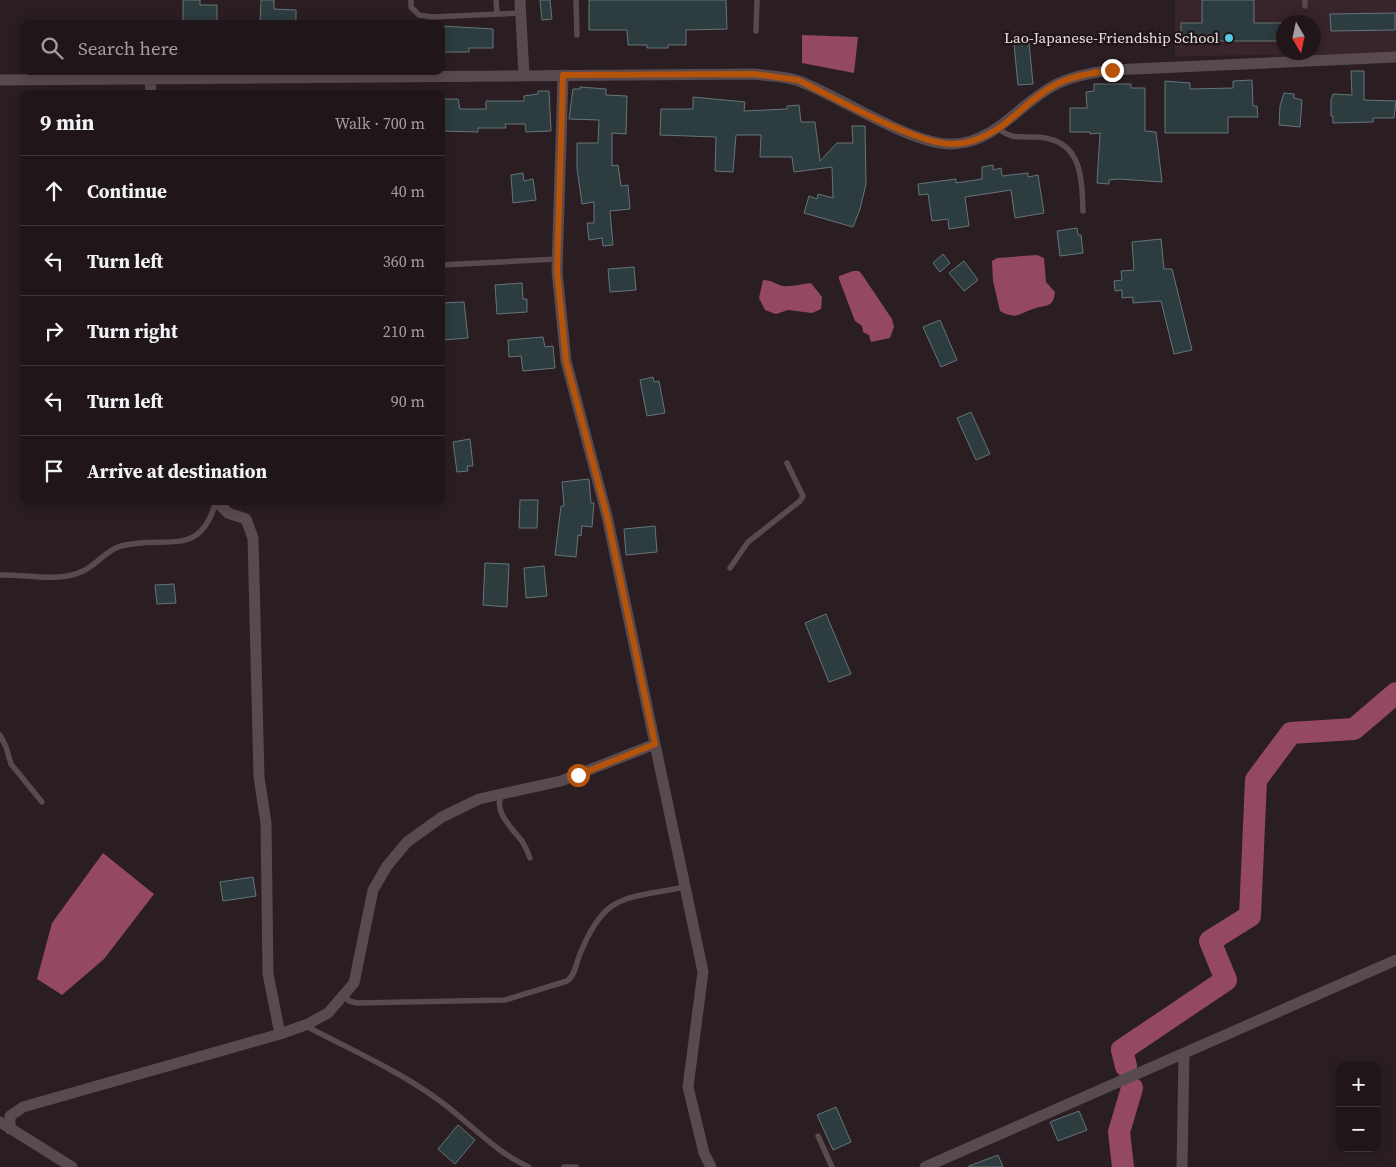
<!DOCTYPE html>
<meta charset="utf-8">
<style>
body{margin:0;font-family:"Source Serif 4",serif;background:#2d2327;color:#f1f3f6}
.controls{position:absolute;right:15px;bottom:15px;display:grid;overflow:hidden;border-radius:10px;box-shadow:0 2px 12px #0003}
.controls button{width:45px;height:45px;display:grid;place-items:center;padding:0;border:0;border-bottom:1px solid #3d3539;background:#20161a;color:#f1f3f6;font:25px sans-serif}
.compass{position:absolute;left:1276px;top:15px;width:45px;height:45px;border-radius:50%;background:#20161a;box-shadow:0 2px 12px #0003;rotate:171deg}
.stop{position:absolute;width:15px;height:15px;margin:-11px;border:4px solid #b45309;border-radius:50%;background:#fff}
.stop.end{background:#b45309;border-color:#fff;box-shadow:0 1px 5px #0008}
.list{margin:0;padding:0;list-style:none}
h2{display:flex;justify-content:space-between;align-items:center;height:65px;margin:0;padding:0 20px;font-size:21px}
h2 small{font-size:16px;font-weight:400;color:#a29fa2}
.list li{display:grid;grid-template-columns:32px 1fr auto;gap:15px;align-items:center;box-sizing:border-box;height:70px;padding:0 20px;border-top:1px solid #3d3539}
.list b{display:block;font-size:19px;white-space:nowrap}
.list em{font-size:16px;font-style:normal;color:#a29fa2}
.icon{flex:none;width:28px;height:28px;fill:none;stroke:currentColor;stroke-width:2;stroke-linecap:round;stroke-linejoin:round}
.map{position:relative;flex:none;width:1396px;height:1167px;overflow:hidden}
.search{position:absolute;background:#20161a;box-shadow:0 2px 12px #0003;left:20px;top:20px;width:425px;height:55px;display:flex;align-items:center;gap:12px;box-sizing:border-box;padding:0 18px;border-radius:10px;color:#a29fa2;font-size:19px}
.panel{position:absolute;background:#20161a;box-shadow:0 2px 12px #0003;left:20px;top:90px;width:425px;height:415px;border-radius:10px}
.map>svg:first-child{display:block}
.built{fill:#38252b;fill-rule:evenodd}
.water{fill:#954863}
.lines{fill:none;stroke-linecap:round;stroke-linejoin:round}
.river{stroke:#954863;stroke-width:22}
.building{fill:#2d3c3f;stroke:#647579}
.lane{stroke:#584a4e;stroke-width:5.5}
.street{stroke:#584a4e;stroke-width:11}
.route{stroke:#b45309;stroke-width:6}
.poi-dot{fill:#57c9e2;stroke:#211518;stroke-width:2}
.labels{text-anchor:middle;stroke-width:4.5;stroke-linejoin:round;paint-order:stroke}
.poi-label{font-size:15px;fill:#e9e0e2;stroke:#211518;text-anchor:end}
</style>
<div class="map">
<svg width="1396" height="1167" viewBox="0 0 1396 1167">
<rect width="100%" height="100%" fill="#2a1e22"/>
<path class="built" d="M1175 0H1396V54L1175 56ZM1284 22H1314V52H1284Z"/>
<path class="water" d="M802 35 858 37 854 73 802 63Z
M1037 255 1044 258 1046 282 1055 292C1053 309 1046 304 1033 309 1018 314 1016 320 1000 311L993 281 992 261 997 258Z
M853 271H859L863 276 892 319 894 327 890 338 871 342 869 335 863 332 862 326 855 321 839 279V276Z
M763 280C772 280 775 284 783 286 792 287 802 284 811 283L822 297 821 309 812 313 788 310 776 314 770 312 765 310 759 298Z
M103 853 154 894 104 959 62 995 37 979 52 923Z"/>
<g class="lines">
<path class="river" d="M1126 1066 1122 1050 1226 980 1210 941 1250 916 1256 780 1291 733 1354 729 1396 693
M1123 1167 1119 1132 1132 1088"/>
</g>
<path class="building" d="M183 0H200V5H217V24H183Z
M261 0H274V9L296 10V24H260Z
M540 0H550L552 19 542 20Z
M589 0H726L727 29 686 30V45H668V48H647V45H628L627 30H589Z
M1202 0H1254V23H1284V41H1181V23H1202Z
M1395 13V30L1331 31 1330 14Z
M441 26 493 29V48H469V52H441Z
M1029 43 1033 84 1018 85 1014 44Z
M1351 71H1364V100L1396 101 1394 118H1373V122L1333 123V116H1331V100L1333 94 1352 95Z
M1252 80 1253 106H1257L1258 117H1228V133H1165V81L1190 83V89L1233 88V81Z
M1094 84H1131V88H1145V131L1156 132 1162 182 1118 179 1109 180V184L1097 183 1100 133 1090 134V132H1070V108H1087L1086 92 1094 91Z
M580 87 606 89V95L627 96 626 134 612 133V166L618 165 621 186 628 185 630 209 610 211 613 245 603 246 602 238 589 240 587 223H594V202L582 204 577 168V143H598L599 120 569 119 573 89H580Z
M538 91H549L551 131 526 132 525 124H505L506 128H478V132L441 131V99H458L460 109H486V101H524V96L538 94Z
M1284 93 1294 94V98L1302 100 1300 127 1279 125 1280 106Z
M693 97 745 102 744 111 787 109V106L799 105 801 122H815L820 161 837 143H853L852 126H865L866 184 860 209 853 227 804 213 809 196 817 199 818 194 833 198 832 167 794 172 792 157H760L761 135H736L733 172 715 171 716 137 660 135 661 109H693Z
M993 165V170L1001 168 1002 176 1028 173V177L1038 175 1044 213 1015 218 1011 190 965 197 969 226 949 229 948 219 932 221 928 194 919 195 918 184 956 179V183L982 179V167Z
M523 173 524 181 533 179 536 200 513 203 511 175Z
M1077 228 1078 235H1081L1083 253 1060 256 1057 231Z
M1161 239 1164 269H1172L1192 350 1174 354 1161 301 1133 303V297L1122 298V290L1115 291 1114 281 1122 280 1121 271 1134 270 1132 242Z
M943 254 950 263 940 272 933 263Z
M964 261 978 280 964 291 949 273Z
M634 267 636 290 610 292 608 269Z
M522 283 523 299H527V312L497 314 495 285Z
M464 302 468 338 443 340 441 303Z
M940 320 957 360 941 367 923 327Z
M543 337 545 347 553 346 555 368 523 371 521 356 509 357 508 340Z
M653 377 654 382 659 381 665 413 647 416 640 380Z
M971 412 990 454 976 460 957 418Z
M470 439 473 466H467L468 471 457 472 453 442Z
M589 479 591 503H594L592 527 582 526 581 536 578 535 576 557 555 555 561 506H564L562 482Z
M520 500H538L537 528H519Z
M655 526 657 552 626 555 624 529Z
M485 563 509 564 507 607 483 605Z
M544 566 547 596 526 598 524 568Z
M174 584 176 603 157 604 155 585Z
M826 614 851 674 829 682 805 623Z
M253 877 256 896 223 901 220 882Z
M836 1107 851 1142 833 1150 817 1115Z
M1079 1111 1087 1130 1058 1141 1050 1122Z
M458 1125 475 1140 455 1164 438 1149Z
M998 1155 1003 1167H969V1166Z"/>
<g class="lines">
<path class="lane" d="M411 0V7L419 15 432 17 521 13
M496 0 497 14
M576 0 577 35
M1305 6V0
M756 31 757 0
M998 128C1009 138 1017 137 1031 137 1080 136 1082 172 1083 211
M441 265 558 259
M730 568 748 542 800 501 803 496 787 463
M0 575C26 574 59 583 83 571 97 565 106 550 121 546 166 534 200 560 216 501
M0 735 6 747 11 764 42 802
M503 793C491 810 512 828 522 841 525 846 528 852 530 858
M345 995 349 1001 357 1003 505 1000 567 981C575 976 576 963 580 954 605 892 625 899 685 887
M306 1026C351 1050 398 1070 440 1101 469 1122 496 1153 529 1167
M818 1136 832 1167
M564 1167H576"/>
<path class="street" d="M520 0 524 75
M563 75 557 271 566 361 607 516 703 972 688 1087 704 1153 711 1167
M150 79 151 94
M0 80 754 74C768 76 785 76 799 81 839 96 913 146 953 144 996 142 1018 105 1053 86 1071 76 1092 73 1112 70L1396 57
M216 501 228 513 246 519 253 538 259 777 266 823 268 974 280 1034
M0 1122 72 1167
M10 1129V1116L23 1107 280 1034 308 1024 328 1013 354 983 373 890 387 866 407 842 442 817 479 799 561 781 655 744
M925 1167 1396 960
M1182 1167 1184 1053"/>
</g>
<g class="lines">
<path class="route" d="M578 775 655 744 607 516 566 361 557 271 563 75 754 74 798 80C833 97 918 145 952 144 968 144 985 137 999 128 1017 115 1033 97 1053 86 1071 76 1092 73 1112 70"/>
</g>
<circle class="poi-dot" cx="1229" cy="38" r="5"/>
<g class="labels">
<g class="poi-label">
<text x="1219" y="43">Lao-Japanese-Friendship School</text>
</g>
</g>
</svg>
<div class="controls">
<button>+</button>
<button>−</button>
</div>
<svg class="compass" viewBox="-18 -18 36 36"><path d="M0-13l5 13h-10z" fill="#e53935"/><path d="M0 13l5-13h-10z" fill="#a29fa2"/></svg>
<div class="stop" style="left:578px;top:775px"></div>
<div class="stop end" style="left:1112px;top:70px"></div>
<div class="search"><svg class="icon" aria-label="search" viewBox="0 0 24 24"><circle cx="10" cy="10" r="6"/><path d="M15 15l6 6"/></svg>Search here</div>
<section class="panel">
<h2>9 min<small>Walk · 700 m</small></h2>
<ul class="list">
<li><svg class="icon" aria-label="ahead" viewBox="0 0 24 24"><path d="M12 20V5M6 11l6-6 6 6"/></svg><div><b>Continue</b></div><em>40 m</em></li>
<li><svg class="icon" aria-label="left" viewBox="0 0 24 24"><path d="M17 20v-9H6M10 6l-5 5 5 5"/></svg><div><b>Turn left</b></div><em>360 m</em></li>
<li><svg class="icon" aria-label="right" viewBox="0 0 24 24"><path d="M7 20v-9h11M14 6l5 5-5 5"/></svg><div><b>Turn right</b></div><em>210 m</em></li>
<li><svg class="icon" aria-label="left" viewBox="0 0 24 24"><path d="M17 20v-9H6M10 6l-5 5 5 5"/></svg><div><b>Turn left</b></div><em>90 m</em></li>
<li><svg class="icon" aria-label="arrive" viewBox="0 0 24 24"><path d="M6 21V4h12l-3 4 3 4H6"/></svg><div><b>Arrive at destination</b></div></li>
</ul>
</section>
</div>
